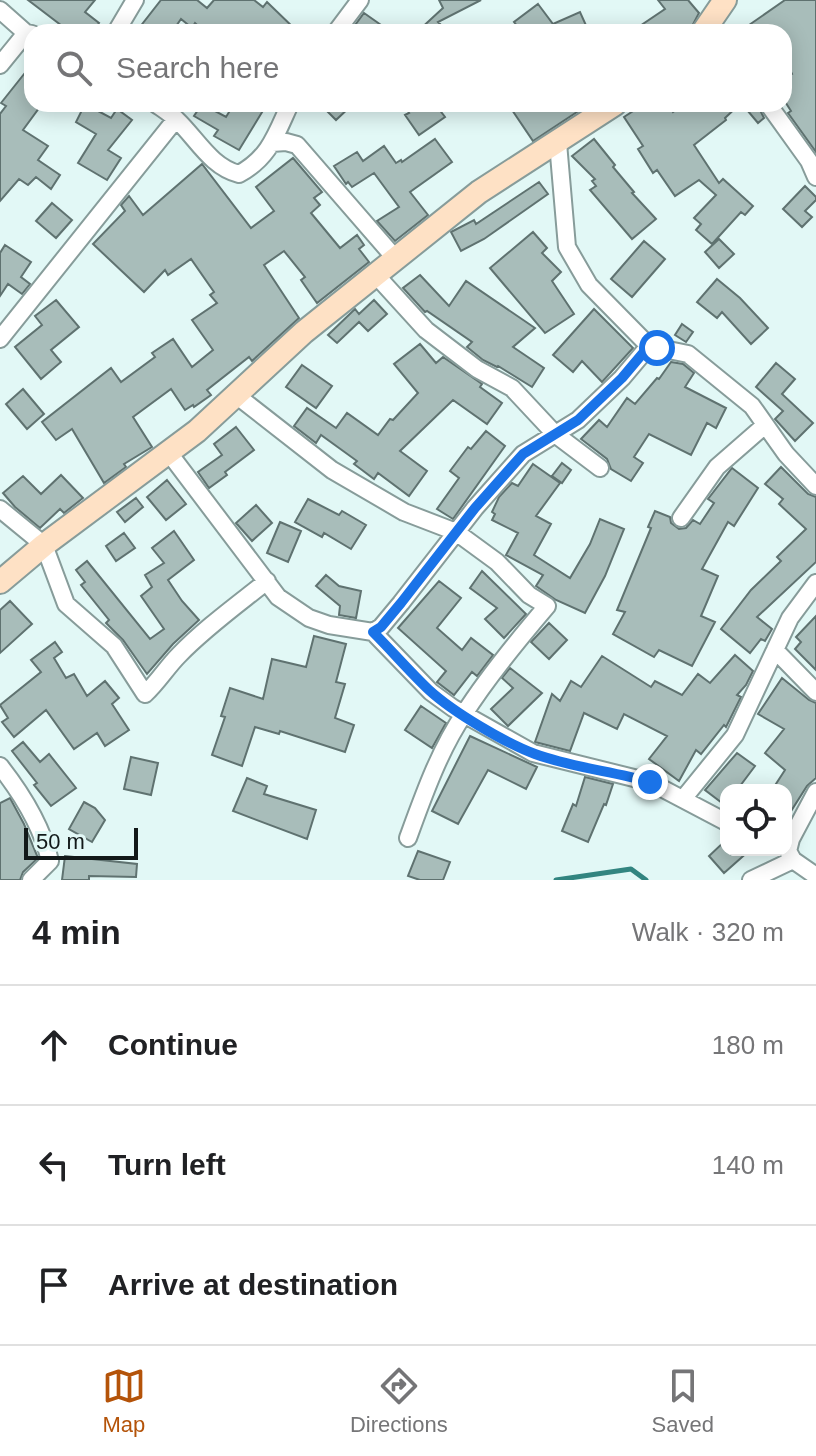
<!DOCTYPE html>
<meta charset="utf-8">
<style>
body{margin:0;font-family:Helvetica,sans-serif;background:#f2f2f2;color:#202124}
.controls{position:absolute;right:24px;bottom:24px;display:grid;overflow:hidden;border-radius:16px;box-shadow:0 4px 20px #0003}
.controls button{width:72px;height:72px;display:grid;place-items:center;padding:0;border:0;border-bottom:2px solid #e0e0e0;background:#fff;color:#202124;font:40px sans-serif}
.scale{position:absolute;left:24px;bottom:20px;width:114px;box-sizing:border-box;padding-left:8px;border:4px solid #121919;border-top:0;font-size:22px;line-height:28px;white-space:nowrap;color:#121919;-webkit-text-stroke:6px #e2f8f6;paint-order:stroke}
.stop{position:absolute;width:24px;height:24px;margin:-18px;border:6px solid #1a73e8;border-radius:50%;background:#fff}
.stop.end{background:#1a73e8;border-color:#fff;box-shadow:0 2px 8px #0008}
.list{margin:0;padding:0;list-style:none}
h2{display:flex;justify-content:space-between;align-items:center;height:104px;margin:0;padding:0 32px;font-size:34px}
h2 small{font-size:26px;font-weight:400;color:#757577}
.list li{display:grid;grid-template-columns:52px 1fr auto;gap:24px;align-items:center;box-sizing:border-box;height:120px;padding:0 32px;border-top:2px solid #e0e0e0}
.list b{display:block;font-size:30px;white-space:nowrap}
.list em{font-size:26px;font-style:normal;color:#757577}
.icon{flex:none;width:44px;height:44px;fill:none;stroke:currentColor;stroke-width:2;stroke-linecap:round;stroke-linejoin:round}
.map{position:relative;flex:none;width:816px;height:880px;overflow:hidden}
.search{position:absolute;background:#fff;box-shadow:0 4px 20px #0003;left:24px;right:24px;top:24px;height:88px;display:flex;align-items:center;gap:20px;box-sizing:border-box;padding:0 28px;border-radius:24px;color:#757577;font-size:30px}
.sheet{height:464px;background:#fff}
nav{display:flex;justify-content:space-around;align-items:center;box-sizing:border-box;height:112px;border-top:2px solid #e0e0e0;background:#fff;font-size:22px;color:#757577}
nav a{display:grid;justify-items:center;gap:4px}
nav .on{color:#b45309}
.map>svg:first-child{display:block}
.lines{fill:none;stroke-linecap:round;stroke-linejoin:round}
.stream{stroke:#328580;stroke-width:5}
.building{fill:#a8bdba;stroke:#5f7270;stroke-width:2}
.street-casing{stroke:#879c9a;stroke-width:20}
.secondary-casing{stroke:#879c9a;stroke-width:26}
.street{stroke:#fff;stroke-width:16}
.secondary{stroke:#fee1c5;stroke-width:22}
.route{stroke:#1a73e8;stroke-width:10}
</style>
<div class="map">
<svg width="816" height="880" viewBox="0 0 816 880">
<rect width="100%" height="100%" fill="#e2f8f6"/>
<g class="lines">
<path class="stream" d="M556 880 631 869 646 880"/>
</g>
<path class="building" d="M28 0H95L85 12 99 23 92 32H70Z
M161 0H197L207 8 214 0H254L263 7 267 2 298 32H205L195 23 192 28 181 19 172 32H136Z
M439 0H481L438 22 448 32H417L443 8Z
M658 0H688L699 13 689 32H631L665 9Z
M785 0H816V152L788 113 791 111 784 100V79L792 74 784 58V32H739Z
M538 4 553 24 580 12 589 32H522L514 22Z
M364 13 391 32H350Z
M32 64V104H42L23 130 48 146 38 160 60 175 51 189 36 177 28 185 19 179 0 201V114L6 106 1 103Z
M85 104 111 118 117 109 132 120 108 150 121 158 107 180 78 163 96 134 76 122Z
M202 104 226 117 234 104H267L239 150 214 136 218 130 194 116Z
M320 104H353L336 120Z
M402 104H435L445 117 419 135 405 115 409 113Z
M508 104H589L533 141Z
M644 104H668L673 112 684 104H740L725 118 726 120 694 145 719 183 723 179 753 206 745 215 741 212 712 244 696 230 701 224 694 218 716 195 699 180 675 196 657 170 653 173 638 149 643 146 624 117Z
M742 104H757L764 118 758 123Z
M435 139 452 162 410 192 428 215 395 241 377 221 399 207 374 173 352 187 348 182 346 184 334 166 357 152 363 161 384 146 396 163 401 160 402 162Z
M594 139 615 165 613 167 634 192 632 193 656 219 632 239 590 190 596 186 592 181 595 179 572 156Z
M293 158 322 192 314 198 320 205 311 213 340 248 357 235 364 245 359 249 369 262 317 303 301 280 305 277 284 251 264 265 299 318 252 361 249 357 207 390 211 395 194 407 193 405 185 410 171 389 133 417 152 447 124 464 126 467 104 483 72 429 56 440 42 422 111 368 121 382 155 357 152 353 173 339 192 367 213 350 192 320 217 303 210 295 214 292 191 259 168 275 165 270 144 292 93 244 125 211 121 205 129 196 143 215 202 164 251 228 274 211 256 187Z
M539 182 548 194 484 239 461 251 451 232 474 220 476 224Z
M805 186 816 197V200L805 211 812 217 802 227 783 209Z
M52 203 72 220 56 238 36 221Z
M533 232 547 248 542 253 561 272 552 281 574 314 545 333 490 268Z
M719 239 734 254 719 268 705 252Z
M644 241 665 259 632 297 611 279Z
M5 245 31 262 21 277 30 284 22 294 8 284 0 296V253Z
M420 275 449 306 466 281 535 328 513 347 544 368 532 387 498 366 497 367 483 360 467 347 472 342 427 311 425 312 403 288Z
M717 279 740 298 768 328 751 344 722 312 717 318 697 302Z
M56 300 79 327 51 350 61 362 41 379 15 347 42 325 35 316Z
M374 300 387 314 368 331 359 322 337 343 328 335 355 309 359 314Z
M594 309 633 348 602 382 582 361 573 372 553 355Z
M682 324 693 332 686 342 675 335Z
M420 344 436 363 443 357 482 384 480 387 502 403 487 424 453 400 400 451 427 471 409 496 378 473 374 479 354 464 357 461 321 435 316 443 294 426 307 408 336 428 347 413 378 435 390 419 393 420 418 393 394 364Z
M671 362 683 364 694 373 685 387 726 408 716 428 707 423 691 455 649 434 634 457 643 463 631 481 611 469 607 459 581 439 599 420 607 427 627 398 635 404 657 378 659 379Z
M776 363 795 379 782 394 813 423 795 441 775 419 783 411 756 387Z
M302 365 332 386 316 408 286 387Z
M23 389 44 414 27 429 6 404Z
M236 427 254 450 225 472 227 475 209 488 198 472 222 455 214 444Z
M486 431 505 446 453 519 437 509 459 478 450 471 468 447 471 449Z
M562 463 571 470 562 483 552 476Z
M533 464 560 483 536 516 551 524 534 555 570 578 590 544 600 519 624 529 605 576 585 613 556 600 536 586 543 575 506 555 518 533 492 520 495 514 492 512 499 497 512 483 518 486Z
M781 467 808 494 816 497V562L757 617 772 629 765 641 761 639 750 653 721 629 751 590 781 561 777 557 806 529 779 504 783 499 765 484Z
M732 468 758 488 734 526 728 522 702 569 718 576 701 616 715 622 692 666 659 650 654 657 613 634 625 612 617 610 651 528 648 527 655 511 670 517 671 523 679 529 686 528 693 520 700 524 714 503 708 499Z
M61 475 83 498 64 513 60 509 40 528 15 507 3 493 23 476 41 494Z
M167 480 186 504 166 520 147 497Z
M136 498 143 507 125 522 117 512Z
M308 499 339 515 342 511 366 525 351 549 324 533 322 537 295 522Z
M256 505 272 523 252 541 236 523Z
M280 522 301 531 288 562 267 553Z
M174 531 194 560 168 580 182 601 199 620 173 644 147 674 123 640 106 623 109 620 81 585 85 582 76 570 87 561 150 639 164 629 141 596 152 587 145 575 164 563 152 548Z
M124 533 135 548 116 561 106 546Z
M482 571 526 614 504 638 485 619 497 608 470 588Z
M326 575 339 586 361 591 356 618 339 615 340 606 316 586Z
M439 581 461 598 437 628 462 650 471 638 493 655 477 676 472 672 454 695 437 682 446 671 398 628Z
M10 601 32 624 0 653V610Z
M816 616V670L795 649 801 642 796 637Z
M549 623 567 640 549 659 531 642Z
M314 636 346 644 336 682 345 684 335 718 354 725 345 752 280 731 279 734 255 727 242 766 212 755 225 717 221 716 230 688 263 699 272 659 306 667Z
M55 642 62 652 54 658 66 678 74 674 87 696 105 681 119 698 112 704 129 730 105 746 97 733 74 749 46 710 14 737 2 722 8 718 0 705 41 672 31 660Z
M735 655 753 671 746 685 737 695 741 697 726 727 724 725 701 754 696 750 679 781 649 759 667 736 624 714 617 729 584 713 570 751 535 742 552 694 560 701 571 681 581 687 602 656 651 687 655 681 682 695 698 674 710 683Z
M510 668 542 693 508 726 491 709 513 688 502 678Z
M782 678 809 700 816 703V778L807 786 786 819V790H772L785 770 765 753 784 729 758 714Z
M421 706 446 723 432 748 405 730Z
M470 736 537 767 526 789 488 770 458 824 432 811Z
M23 742 40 762 49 754 76 788 51 806 34 785 37 783 12 751Z
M737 753 755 766 737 790H726V806L705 790Z
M131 757 158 763 151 795 124 789Z
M585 777 613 784 606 805 604 804 588 842 562 831 573 804 576 806Z
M247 778 267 786 264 794 316 810 307 839 233 811Z
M10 798 24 824 38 858 23 872 20 880H0V803Z
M84 802 95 808 105 820 92 842 69 829Z
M726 840V850H750L724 873 709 856Z
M418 851 450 862 443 880H420L408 876Z
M65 856 137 864 136 877 89 876V880H62Z"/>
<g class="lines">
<g class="street-casing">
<path id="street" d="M0 10 26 33 32 34
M116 32 135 0
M336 32 360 0
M0 65 26 33
M156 104C163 109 171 114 177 120 197 139 211 167 239 174 270 157 276 134 290 104
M768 104 809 161 816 177
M272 143 286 142 297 145 395 258
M558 143 567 247 589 285 649 346 688 354 752 406 786 454 816 486
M375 274 426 330 477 369 512 388 555 434 600 468
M0 339 176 119
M236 395 332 470 404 512 456 532 497 562 529 595 547 606C518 640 488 676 464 714 439 751 423 797 408 838
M169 453 278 597 309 618 329 625 373 632 431 692 453 708 533 753 650 782 726 822
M0 509 44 545 66 604 114 646 145 694C158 682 167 667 179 655 205 628 237 605 267 581
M681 518 717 467 764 426
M373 632 381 627 401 603 475 508 523 454 578 420 622 378 649 346
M775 650 816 692
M0 766C22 794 42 826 50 861L31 880
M816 792 791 839 788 851 793 860 816 876
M683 799 735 735 790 618 816 583
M751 880 793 860"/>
</g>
<g class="secondary-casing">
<path id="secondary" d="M703 32 725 0
M0 582 44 545 197 431 304 332 479 192 615 104"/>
</g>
<use href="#street" class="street"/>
<use href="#secondary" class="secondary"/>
</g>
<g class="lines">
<path class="route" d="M650 782C612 771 573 768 535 754 505 743 453 712 429 690 410 672 392 651 373 632L381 627 401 603 475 508 523 454 578 420 622 378 649 346 657 348"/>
</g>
</svg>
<div class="controls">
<button><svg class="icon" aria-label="locate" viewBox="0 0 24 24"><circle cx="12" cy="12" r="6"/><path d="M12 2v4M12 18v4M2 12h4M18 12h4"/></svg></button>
</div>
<div class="scale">50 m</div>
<div class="stop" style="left:657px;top:348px"></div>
<div class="stop end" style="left:650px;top:782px"></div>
<div class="search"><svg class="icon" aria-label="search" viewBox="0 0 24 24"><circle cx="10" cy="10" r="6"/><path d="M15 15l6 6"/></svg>Search here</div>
</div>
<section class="sheet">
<h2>4 min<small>Walk · 320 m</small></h2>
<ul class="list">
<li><svg class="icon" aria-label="ahead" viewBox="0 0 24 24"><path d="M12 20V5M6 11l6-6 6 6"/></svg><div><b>Continue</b></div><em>180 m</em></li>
<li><svg class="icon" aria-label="left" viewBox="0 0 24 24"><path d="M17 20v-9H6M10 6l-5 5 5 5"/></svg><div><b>Turn left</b></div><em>140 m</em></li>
<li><svg class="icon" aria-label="arrive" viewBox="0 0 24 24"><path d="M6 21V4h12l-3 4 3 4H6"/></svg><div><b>Arrive at destination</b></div></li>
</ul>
</section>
<nav>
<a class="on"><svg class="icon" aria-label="map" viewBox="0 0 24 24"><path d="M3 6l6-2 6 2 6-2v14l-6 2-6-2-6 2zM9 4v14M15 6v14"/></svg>Map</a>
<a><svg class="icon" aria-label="directions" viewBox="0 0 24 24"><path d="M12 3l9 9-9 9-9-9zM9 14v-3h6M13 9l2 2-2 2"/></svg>Directions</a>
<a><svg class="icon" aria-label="saved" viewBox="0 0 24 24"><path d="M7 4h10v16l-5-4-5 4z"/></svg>Saved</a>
</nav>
